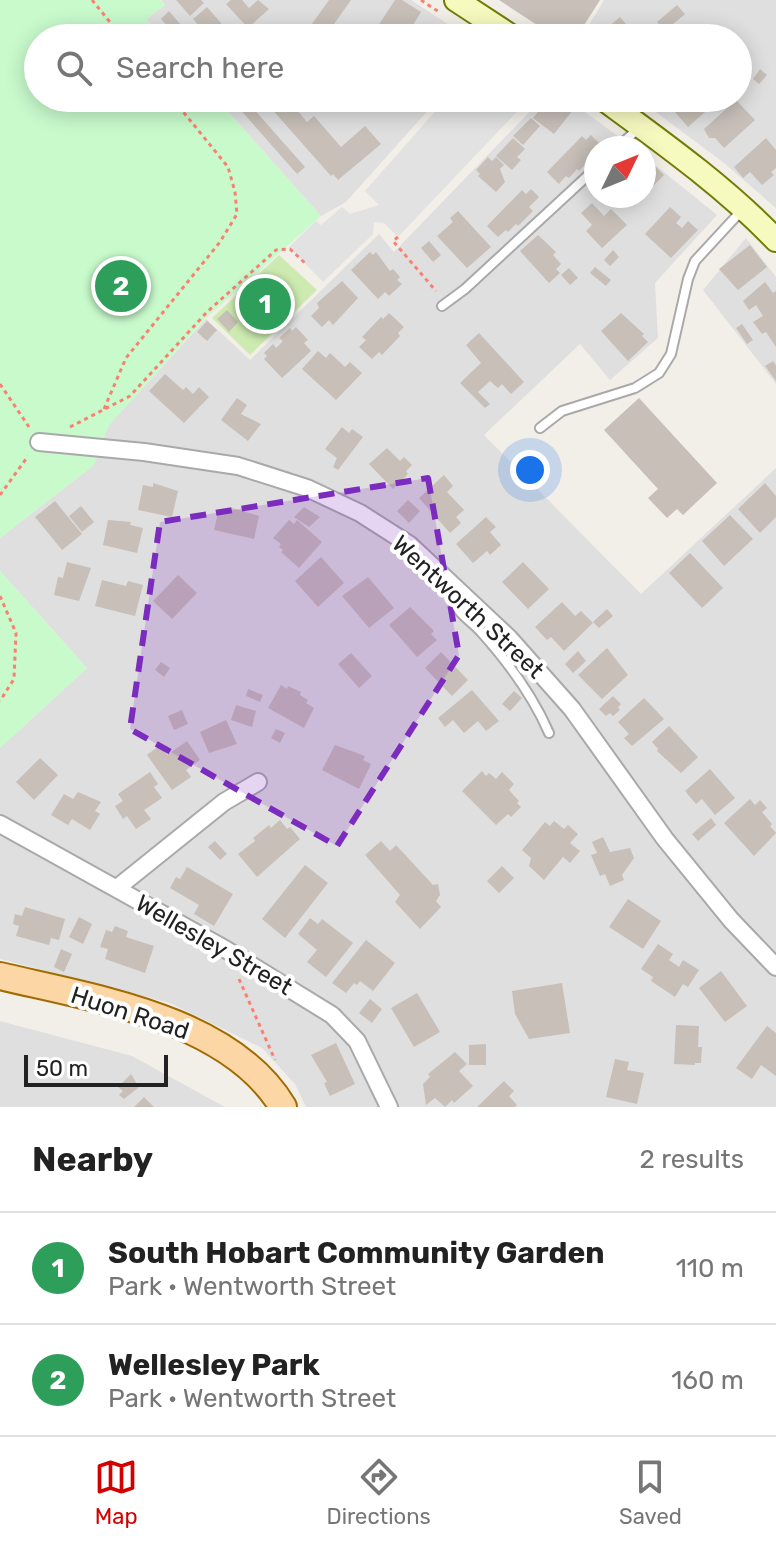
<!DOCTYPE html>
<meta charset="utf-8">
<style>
body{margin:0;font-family:Rubik,sans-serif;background:#f6f6f6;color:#222}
.compass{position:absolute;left:584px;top:136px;width:72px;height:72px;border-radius:50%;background:#fff;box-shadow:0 4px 20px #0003;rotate:47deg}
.scale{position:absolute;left:24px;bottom:20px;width:144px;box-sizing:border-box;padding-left:8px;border:4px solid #222;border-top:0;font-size:22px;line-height:28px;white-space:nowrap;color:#222;-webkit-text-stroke:6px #fff;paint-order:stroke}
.you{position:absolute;left:530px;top:470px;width:28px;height:28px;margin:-20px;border:6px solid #fff;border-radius:50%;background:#1a73e8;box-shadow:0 0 0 12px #1a73e833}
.badge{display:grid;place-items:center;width:52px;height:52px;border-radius:50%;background:#d40000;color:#fff;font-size:26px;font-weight:700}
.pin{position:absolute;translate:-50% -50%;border:4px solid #fff;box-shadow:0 2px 8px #0006}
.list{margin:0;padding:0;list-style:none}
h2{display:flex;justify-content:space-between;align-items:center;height:104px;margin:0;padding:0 32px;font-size:34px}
h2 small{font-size:26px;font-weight:400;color:#767676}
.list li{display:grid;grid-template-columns:52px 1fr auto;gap:24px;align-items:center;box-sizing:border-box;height:112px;padding:0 32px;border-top:2px solid #e0e0e0}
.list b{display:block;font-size:30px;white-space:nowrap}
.list p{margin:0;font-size:26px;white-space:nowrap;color:#767676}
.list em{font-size:26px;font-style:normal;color:#767676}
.icon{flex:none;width:44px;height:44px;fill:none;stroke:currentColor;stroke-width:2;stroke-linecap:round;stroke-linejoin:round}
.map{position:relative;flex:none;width:776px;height:1107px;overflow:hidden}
.search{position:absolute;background:#fff;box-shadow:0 4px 20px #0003;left:24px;right:24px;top:24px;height:88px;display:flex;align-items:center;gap:20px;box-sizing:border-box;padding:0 28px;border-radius:44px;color:#767676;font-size:30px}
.sheet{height:328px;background:#fff}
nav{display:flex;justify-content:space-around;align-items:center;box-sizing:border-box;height:112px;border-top:2px solid #e0e0e0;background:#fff;font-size:22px;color:#767676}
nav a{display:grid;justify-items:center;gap:4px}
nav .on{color:#d40000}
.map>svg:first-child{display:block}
.residential{fill:#e0dfdf}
.grass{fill:#cdebb0}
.park{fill:#c8facc}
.parking{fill:#e2e2e2}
.building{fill:#c7bfb8}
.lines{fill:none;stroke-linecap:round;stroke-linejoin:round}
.lane-casing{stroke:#a9a9a9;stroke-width:12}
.street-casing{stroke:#a9a9a9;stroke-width:20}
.secondary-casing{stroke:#707d05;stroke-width:26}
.primary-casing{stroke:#a06b00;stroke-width:30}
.path{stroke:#fa8072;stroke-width:3;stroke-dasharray:4 4;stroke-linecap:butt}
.lane{stroke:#fff;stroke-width:8}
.street{stroke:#fff;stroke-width:16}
.secondary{stroke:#f7fabf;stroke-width:22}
.primary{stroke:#fcd6a4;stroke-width:26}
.marked{fill:#7b2cbf;fill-opacity:0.2;stroke:#7b2cbf;stroke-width:6;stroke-dasharray:16 10;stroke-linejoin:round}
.labels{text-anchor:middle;stroke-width:8;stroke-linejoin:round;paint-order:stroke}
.street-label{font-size:24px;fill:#222;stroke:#fff}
</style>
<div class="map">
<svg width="776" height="1107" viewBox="0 0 776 1107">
<rect width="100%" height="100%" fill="#f2efe9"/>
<path class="residential" d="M161 0H411L469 38H163L146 19 165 5Z
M604 0H776V208L724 163 637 98H738V38H581Z
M216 98H439L346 202 321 216Z
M543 98H566L634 148H596V196H644V156L717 215 655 283 658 338 610 380 580 344 484 435 641 594 776 468V1107H306L295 1084 262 1048 170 1003 0 959V748L87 668 0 571V538L94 465 107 427 206 319 250 360 379 234 394 252Z
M746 238 776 277V384L703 290Z
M0 1021 132 1056 225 1107H0Z"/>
<path class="grass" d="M279 255 317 290 250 355 212 318Z"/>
<path class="park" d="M0 0H160L165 5 146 19 163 38H38V98H216L321 216 206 318 109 425 94 465 0 538Z
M0 571 87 668 0 748Z"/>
<path class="parking" d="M447 98H530L398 237 384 223 374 222 373 234 323 282 289 247 316 221 321 225 342 207 350 214 379 205 365 191Z"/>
<path class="building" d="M176 0H201L204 3 190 16Z
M231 0H242L249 8 258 0 269 9 248 28 226 4Z
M329 0H351L324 38H302Z
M395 0H402L421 12 405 38H396L389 34 386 38H370Z
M499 0H600L576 38H557Z
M677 5 685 14 665 31 657 22Z
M207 7 234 38H210L193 19Z
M169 11 192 38H178L161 19Z
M620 17 638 38H595Z
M760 69 767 75 759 84 753 79Z
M230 98H244L305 167 297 174Z
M262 98H287L307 122 314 116 341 147 365 126 381 144 338 180 333 174 331 176Z
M404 98H416L419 100 411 111 400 103Z
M549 98H559L573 110 554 134 533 118Z
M675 98H721L688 127 668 104Z
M736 100 755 120 724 148 715 138H709L704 129Z
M531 118 540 126 523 145 513 136Z
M591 135 599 143 593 149 596 153 579 171 577 169 569 178 566 176 559 184 547 172 582 136 586 140Z
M513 138 525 149 517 157 521 160 512 170 496 156Z
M766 138 776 150V168L771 172 774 175 762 185 750 172 743 178 734 167Z
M488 157 492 161 496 157 504 165 500 169 505 182 496 192 478 176 480 174 476 170Z
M655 166 664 175 652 187 644 176Z
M531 189 539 197 529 207 533 211 518 226 516 224 508 232 506 230 498 237 487 226 522 190 526 194Z
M592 203 604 216 611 209 627 225 602 248 586 231 592 225 581 213Z
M670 207 681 217 676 223 682 228 688 221 698 230 671 258 645 234Z
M458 211 491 247 467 268 437 236 453 222 450 218Z
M538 235 556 252 553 255 561 264 556 269 560 273 549 283 520 251Z
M429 241 441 255 433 262 421 248Z
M750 245 767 267 738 290 719 269Z
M613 250 619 257 610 266 604 260Z
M370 252 373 255 376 252 390 271 393 269 400 277 397 280 402 284 389 296 385 292 378 299 351 270Z
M595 267 611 280 606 286 590 273Z
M569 268 578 278 570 285 561 275Z
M342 281 358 298 333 325 329 320 322 327 311 316 319 308 317 303Z
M765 282 773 293 776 291V347L766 332 762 334 753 322 763 316 756 305 749 310 743 301Z
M227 310 238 322 229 332 217 319Z
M389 313 404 327 398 333 400 336 382 355 379 352 372 359 359 347 366 340 362 337 381 317 383 319Z
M621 313 644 334 642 336 648 342 628 361 601 331Z
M207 321 217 330 207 341 197 332Z
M742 324 753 340 747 344 736 328Z
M296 327 308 340 304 343 311 351 282 378 264 359 267 356 264 353 273 344 276 348 283 341 279 338 290 328 292 331Z
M479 333 524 382 511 394 502 384 498 388 490 381 478 392 490 404 485 408 460 383 481 363 466 345Z
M318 351 326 358 330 353 345 367 350 362 362 373 336 400 302 369Z
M773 361 776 365V381L765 366Z
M165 374 183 390 186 387 193 394 199 387 209 397 184 423 149 391Z
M237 398 247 405 241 414 261 424 248 441 221 420Z
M639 398 717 483 683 515 677 509 667 518 648 498 658 489 604 430Z
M342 427 349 433 352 429 363 437 338 470 333 467 337 458 325 449Z
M387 448 400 461 404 457 412 465 406 471 408 474 393 489 369 464Z
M444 475 453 486 447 492 464 510 456 517 461 523 450 533 419 498Z
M153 483 178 491 172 517 138 510 143 485 153 487Z
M765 483 776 496V517L760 533 738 509Z
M408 500 420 511 409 523 397 511Z
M55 501 82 534 62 550 35 517Z
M81 506 94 522 82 532 69 516Z
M304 507 320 517 309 527 294 517Z
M232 508 259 516 254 539 214 530 219 509 231 511Z
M730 515 753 539 724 566 702 541Z
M486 517 496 527 490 532 501 545 490 555 487 551 473 563 456 544Z
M108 520 131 522 130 525 143 528 137 553 103 545Z
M289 520 294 524 297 520 322 542 299 568 281 552 283 550 279 547 281 544 273 538Z
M690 553 723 588 702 608 669 573Z
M321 557 344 583 318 607 295 581Z
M67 562 91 568 79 601 54 595 58 577 63 578Z
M523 562 549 589 528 609 502 582Z
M178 575 197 593 172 619 153 601Z
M368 577 394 608 369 628 342 596Z
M102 580 126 586 128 581 143 585 135 616 95 606Z
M562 602 575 616 581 611 593 623 564 651 551 637 547 640 535 627Z
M410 607 434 631 431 634 437 640 417 657 389 625Z
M607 609 613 616 599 628 593 622Z
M607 648 628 675 602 699 578 675Z
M578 651 586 661 573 673 565 664Z
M441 652 468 680 452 696 425 668Z
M351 653 372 676 359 688 338 664Z
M161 662 170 668 164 677 155 670Z
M281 685 287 689 288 686 301 692 300 695 308 700 306 703 314 708 304 728 268 708Z
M248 689 263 695 260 702 246 696Z
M472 690 499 721 486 731 478 721 464 733 453 720 445 727 438 718Z
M514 691 522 698 510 711 502 704Z
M613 696 621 704 618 707 620 710 613 716 610 713 606 716 599 709Z
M644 698 664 719 632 746 624 738 629 734 618 722Z
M236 705 256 711 252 727 231 720Z
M182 710 188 724 174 730 168 716Z
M226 720 237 744 209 753 200 732Z
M669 726 698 757 681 773 657 751 658 749 652 742Z
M276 729 285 733 280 743 271 738Z
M187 741 200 760 186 770 191 777 172 790 147 755 160 745 167 755Z
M335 745 365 756 363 760 371 764 359 789 322 770Z
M40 758 58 775 34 800 16 782Z
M710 769 735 798 715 815 702 799 696 804 685 791Z
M482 771 486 776 489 773 496 779 502 772 514 784 509 790 519 801 517 803 521 807 511 817 508 814 496 825 462 791Z
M150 772 158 784 154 787 162 798 144 810 151 819 136 829 127 816 123 819 115 806 123 801 118 794Z
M78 792 101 802 95 811 100 814 90 830 72 819 68 825 51 815 64 794 73 799Z
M750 799 755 805 760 800 767 808 762 812 772 824 770 826 776 833 754 856 724 823Z
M711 818 716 825 698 841 692 834Z
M280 820 287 829 290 827 300 839 257 877 238 854 255 841 253 838 269 825 271 828Z
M554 821 564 829 568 825 578 834 570 843 580 851 570 863 563 857 544 880 529 866 531 858 522 850 545 822 550 826Z
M603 837 610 852 630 848 634 858 622 875 624 880 610 886 605 874 600 876 591 855 597 853 592 842Z
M215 841 227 854 220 860 208 847Z
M381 841 390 851 396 845 433 885 438 884 440 895 436 901 441 907 420 929 395 902 400 895 365 855Z
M305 865 328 883 285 938 262 919Z
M502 866 514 878 499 893 487 881Z
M187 867 233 894 214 926 194 914 199 905 170 888 176 877 180 879Z
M628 899 661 921 643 949 609 927Z
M25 907 65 919 59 940 51 938 49 945 16 936 19 926 13 924 15 914 22 916Z
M79 917 92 924 83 944 69 937Z
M310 918 318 924 322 919 353 943 326 977 307 962 317 950 298 934Z
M115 926 128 931 126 937 154 946 145 973 105 959 108 949 100 947 106 930 112 932Z
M366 940 395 963 373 991 360 981 357 985 354 983 346 993 332 983Z
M658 944 673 954 669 960 679 967 683 960 699 970 688 987 683 984 675 997 651 981 653 977 641 969Z
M61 949 72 954 64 972 54 967Z
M721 971 747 1006 725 1022 699 988Z
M562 983 570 1033 529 1039 515 1014 512 991Z
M417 993 440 1032 414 1047 391 1008Z
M370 999 382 1009 372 1023 359 1013Z
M676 1025 699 1026 698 1047H702L701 1063H695V1065L674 1064Z
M767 1026 776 1033V1076L761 1065 752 1079 736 1068Z
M336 1043 355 1084 330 1096 324 1083 327 1082 311 1055Z
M486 1044V1065H469V1045Z
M455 1052 467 1064 459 1071 473 1086 454 1103 452 1100 445 1107 435 1098 426 1105 423 1084 430 1077 428 1074Z
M615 1059 629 1062 627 1070 644 1073 637 1104 606 1097Z
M131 1074 139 1087 124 1099 119 1095 123 1091 118 1087Z
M504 1081 514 1091 509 1096 517 1105 515 1107H477Z
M144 1097 154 1107H134Z"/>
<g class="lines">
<g class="lane-casing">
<path id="lane" d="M617 148 640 127
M442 306 465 289 596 168
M540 428 562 411 635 388 659 373 671 354 688 279 695 261 743 209
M456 589 452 599C458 614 471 621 481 632 508 662 533 696 549 733"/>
</g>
<g class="street-casing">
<path id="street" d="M39 442 144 452 238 466 307 488 360 513 410 545 509 638 572 709 665 839 731 920 776 967
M0 824 225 949 332 1015 357 1041 389 1107
M117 888 224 802 258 782"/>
</g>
<g class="secondary-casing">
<path id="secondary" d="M456 0 514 38
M602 98C662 142 724 186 776 240"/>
</g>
<g class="primary-casing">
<path id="primary" d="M0 976C92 998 230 1018 283 1107"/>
</g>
<path class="path" d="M92 0 123 38
M421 0 439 12
M533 28 547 38
M569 98 584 108
M398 237 393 241 436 291
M0 384 29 427
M104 409 126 358 220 242 237 214 235 192 228 167 172 98
M70 427 130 396 207 312 276 250 290 249 306 264
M0 495 28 456
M0 596 16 633 14 679 0 701
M239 979 275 1060"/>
<use href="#lane" class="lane"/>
<use href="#street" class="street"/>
<use href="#secondary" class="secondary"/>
<use href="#primary" class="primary"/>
</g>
<path class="marked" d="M428 478 459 655 337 846 130 729 160 522Z"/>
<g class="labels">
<g class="street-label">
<text transform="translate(468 607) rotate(43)" y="8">Wentworth Street</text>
<text transform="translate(214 945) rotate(30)" y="8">Wellesley Street</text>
<text transform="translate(130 1013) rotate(18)" y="8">Huon Road</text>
</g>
</g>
</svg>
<svg class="compass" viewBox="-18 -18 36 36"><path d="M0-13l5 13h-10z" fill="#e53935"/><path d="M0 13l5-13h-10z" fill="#767676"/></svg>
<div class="scale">50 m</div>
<div class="you"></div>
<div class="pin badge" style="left:265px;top:304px;background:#2e9e5b">1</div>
<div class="pin badge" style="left:121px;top:286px;background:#2e9e5b">2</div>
<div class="search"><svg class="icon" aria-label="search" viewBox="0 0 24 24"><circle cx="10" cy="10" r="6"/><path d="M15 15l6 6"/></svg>Search here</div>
</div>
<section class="sheet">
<h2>Nearby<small>2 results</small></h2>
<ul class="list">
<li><span class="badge" style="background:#2e9e5b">1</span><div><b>South Hobart Community Garden</b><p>Park · Wentworth Street</p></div><em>110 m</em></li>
<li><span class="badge" style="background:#2e9e5b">2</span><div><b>Wellesley Park</b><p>Park · Wentworth Street</p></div><em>160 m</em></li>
</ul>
</section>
<nav>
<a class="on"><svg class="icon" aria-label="map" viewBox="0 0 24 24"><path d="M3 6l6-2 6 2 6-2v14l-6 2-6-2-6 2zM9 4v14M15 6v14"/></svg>Map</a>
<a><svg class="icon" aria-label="directions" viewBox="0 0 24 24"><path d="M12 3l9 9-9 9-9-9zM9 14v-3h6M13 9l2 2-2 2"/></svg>Directions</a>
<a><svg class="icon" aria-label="saved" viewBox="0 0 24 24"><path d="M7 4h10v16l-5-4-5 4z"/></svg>Saved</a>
</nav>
